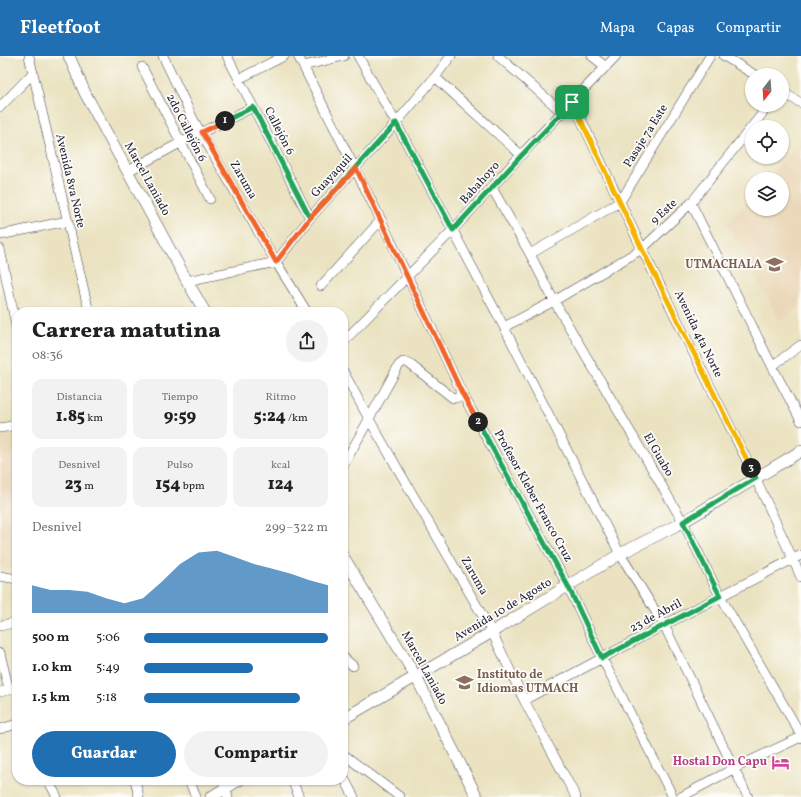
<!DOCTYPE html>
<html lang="es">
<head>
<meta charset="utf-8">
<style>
  :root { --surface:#fff; --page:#f2f2f2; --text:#202124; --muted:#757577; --accent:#1f6fb2 }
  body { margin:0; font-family:Vollkorn,serif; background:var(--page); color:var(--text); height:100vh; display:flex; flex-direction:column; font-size:15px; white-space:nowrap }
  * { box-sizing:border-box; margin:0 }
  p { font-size:13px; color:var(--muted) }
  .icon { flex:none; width:22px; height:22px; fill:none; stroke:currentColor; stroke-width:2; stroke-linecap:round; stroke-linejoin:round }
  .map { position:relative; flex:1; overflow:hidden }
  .sheet { position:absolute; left:12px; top:251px; width:336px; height:478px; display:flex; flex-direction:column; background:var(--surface); border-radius:16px; box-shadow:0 1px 3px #0004 }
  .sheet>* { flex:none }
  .needle { width:26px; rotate:197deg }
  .buttons { position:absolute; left:745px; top:12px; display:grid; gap:8px }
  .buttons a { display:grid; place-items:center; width:44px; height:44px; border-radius:50%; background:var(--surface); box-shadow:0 1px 3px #0004; font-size:20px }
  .pin { position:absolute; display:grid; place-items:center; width:34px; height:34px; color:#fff; margin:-17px; border-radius:8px; box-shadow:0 2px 6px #0006 }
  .km { position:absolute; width:20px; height:20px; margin:-10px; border-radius:50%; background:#222; color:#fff; font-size:11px; line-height:20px; text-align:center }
  .round { display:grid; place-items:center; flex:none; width:42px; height:42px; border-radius:21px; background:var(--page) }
  .summary { display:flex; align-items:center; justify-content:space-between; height:68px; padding:0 20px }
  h1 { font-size:22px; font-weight:800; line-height:30px }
  .metrics { display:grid; grid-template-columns:repeat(3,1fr); gap:6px; height:68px; padding:4px 20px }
  .metrics div { display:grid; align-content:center; border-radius:10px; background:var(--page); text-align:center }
  .metrics b { font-size:17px; font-weight:800 }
  .metrics small { font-size:11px; font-weight:400 }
  .metrics p { font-size:11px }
  .chart { height:112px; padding:8px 20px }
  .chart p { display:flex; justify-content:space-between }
  .chart svg { width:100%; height:72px; margin-top:4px; fill:var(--accent); opacity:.7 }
  .primary-button { display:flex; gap:8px; margin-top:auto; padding:8px 20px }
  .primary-button a { flex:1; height:46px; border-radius:24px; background:var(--accent); color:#fff; font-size:16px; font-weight:800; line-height:46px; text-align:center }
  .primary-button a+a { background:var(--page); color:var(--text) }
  ul { padding:0 20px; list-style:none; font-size:13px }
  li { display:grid; grid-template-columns:64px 48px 1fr; align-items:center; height:30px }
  li i { height:10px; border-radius:5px; background:var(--accent) }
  header { display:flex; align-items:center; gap:24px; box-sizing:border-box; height:56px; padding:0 20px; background:var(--accent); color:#fff }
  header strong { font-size:19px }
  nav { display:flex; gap:22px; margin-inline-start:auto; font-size:14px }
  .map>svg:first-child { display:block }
  .built { fill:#ebd8ba }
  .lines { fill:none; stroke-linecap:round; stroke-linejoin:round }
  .minor-casing { stroke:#403f4f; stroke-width:10 }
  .tertiary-casing { stroke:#403f4f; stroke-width:12 }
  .minor { stroke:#fff; stroke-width:9 }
  .tertiary { stroke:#fff; stroke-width:11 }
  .split-1-casing { stroke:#fff; stroke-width:8 }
  .split-2-casing { stroke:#fff; stroke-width:8 }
  .split-3-casing { stroke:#fff; stroke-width:8 }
  .split-4-casing { stroke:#fff; stroke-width:8 }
  .split-1 { stroke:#22a559; stroke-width:5 }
  .split-2 { stroke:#f0652b; stroke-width:5 }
  .split-3 { stroke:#22a559; stroke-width:5 }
  .split-4 { stroke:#f5b400; stroke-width:5 }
  .labels { text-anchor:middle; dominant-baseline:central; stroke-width:3.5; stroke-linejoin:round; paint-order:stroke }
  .street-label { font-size:12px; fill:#22223b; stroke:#fdfcf7 }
  .education-label { font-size:12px; font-weight:bold; fill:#785e54; stroke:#fdfcf7; text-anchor:end }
  .hotel-label { font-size:12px; font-weight:bold; fill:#b23c85; stroke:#fdfcf7; text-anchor:end }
</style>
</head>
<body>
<header>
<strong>Fleetfoot</strong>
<nav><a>Mapa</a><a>Capas</a><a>Compartir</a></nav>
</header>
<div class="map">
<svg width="801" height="741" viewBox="0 0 801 741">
  <rect width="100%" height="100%" fill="#fdfcf7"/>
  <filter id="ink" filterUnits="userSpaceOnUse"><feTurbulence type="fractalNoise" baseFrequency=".025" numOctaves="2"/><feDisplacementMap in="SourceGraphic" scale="8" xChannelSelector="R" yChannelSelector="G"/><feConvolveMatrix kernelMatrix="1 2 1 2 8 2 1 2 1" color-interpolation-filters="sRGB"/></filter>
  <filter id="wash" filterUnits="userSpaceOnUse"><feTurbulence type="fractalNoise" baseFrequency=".012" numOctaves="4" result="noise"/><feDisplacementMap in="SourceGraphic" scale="16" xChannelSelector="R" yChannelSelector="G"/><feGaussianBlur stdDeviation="0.9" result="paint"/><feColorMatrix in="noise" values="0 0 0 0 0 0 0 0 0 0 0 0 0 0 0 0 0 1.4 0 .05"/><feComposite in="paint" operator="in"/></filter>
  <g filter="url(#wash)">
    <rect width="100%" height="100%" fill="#eae2c0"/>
    <path class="built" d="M801,86V251L780,265L727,167L752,140V153H782V123H767Z
      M17,378V515L0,511V381Z"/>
  </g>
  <g filter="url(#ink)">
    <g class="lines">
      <defs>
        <path id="minor" d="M29,0L89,256
          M163,0L194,65L276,206L307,256
          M227,0L310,162
          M298,0L381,164L462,337L568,530L602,602L673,741
          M358,0L396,67L504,271L620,498L664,569L748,741
          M498,0L562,56
          M592,0L606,11
          M724,0L755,19
          M303,10L344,0
          M142,11L210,143
          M435,21L521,99
          M239,23L284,0
          M782,36L801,47
          M572,46L579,59L642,193L756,423L801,521
          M0,51L33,17
          M128,115L180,87L253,51
          M492,132L530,198L554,245L683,466L720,540L801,679
          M691,147L772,310L801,365
          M0,179L67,165
          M0,193L17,274
          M530,198L620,146L710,0
          M187,225L276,206L310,162L396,67L435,21L451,0
          M321,230L381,164
          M504,271L554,245L642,193L691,147L769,49
          M343,286L453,174L521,99L616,0
          M772,310L801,289
          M343,315L369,363L492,576L524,644L576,741
          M0,372L17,369
          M343,410L399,309L403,306H407L453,342H456L462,337
          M0,520L17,523
          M0,570L17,566
          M0,597L9,634
          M343,601L353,610
          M0,636L17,632
          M524,644L664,569L801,499
          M0,673L17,668
          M343,698L400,741
          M343,720L354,741
          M48,724L57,741
          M135,724L139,741
          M189,724L196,741
          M223,724L228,741
          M292,724L299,741
          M681,741L733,713L801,681"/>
        <path id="tertiary" d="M69,0L85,37L187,225L205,256
          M343,500L416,621L477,741
          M343,663L492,576L620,498L683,466L801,395
          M211,741L239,724"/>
      </defs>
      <use href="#minor" class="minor-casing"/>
      <use href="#tertiary" class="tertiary-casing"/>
      <use href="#minor" class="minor"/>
      <use href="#tertiary" class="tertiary"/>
    </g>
  </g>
  <g class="lines" filter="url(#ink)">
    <defs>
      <path id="split-1" d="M225,65L253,51L310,162L396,67L453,174L521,100L572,46"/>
      <path id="split-2" d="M225,65L202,76L276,206L310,162L356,112L462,337L478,366"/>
      <path id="split-3" d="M478,366L568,530L602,602L720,540L683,466L756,422L751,412"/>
      <path id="split-4" d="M572,46L579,60L642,193L751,412"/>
    </defs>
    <use href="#split-1" class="split-1-casing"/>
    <use href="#split-2" class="split-2-casing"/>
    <use href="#split-3" class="split-3-casing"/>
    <use href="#split-4" class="split-4-casing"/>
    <use href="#split-1" class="split-1"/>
    <use href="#split-2" class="split-2"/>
    <use href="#split-3" class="split-3"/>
    <use href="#split-4" class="split-4"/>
  </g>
  <defs>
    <symbol id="university-bare" viewBox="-9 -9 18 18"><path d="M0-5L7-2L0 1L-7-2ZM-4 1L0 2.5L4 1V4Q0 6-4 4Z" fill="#8d6e63" stroke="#fdfcf7" stroke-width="2.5" paint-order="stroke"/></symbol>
    <symbol id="school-bare" viewBox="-9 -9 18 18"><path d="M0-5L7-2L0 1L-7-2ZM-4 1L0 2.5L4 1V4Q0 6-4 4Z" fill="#8d6e63" stroke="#fdfcf7" stroke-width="2.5" paint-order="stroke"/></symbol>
    <symbol id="hotel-bare" viewBox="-9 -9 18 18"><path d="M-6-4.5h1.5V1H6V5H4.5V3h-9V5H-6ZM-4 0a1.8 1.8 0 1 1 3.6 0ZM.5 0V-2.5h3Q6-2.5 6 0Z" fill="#d1479c" stroke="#fdfcf7" stroke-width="2.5" paint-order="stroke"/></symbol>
  </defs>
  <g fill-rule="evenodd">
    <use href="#university-bare" x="762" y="196" width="25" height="25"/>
    <use href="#school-bare" x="452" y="614" width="25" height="25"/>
    <use href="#hotel-bare" x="768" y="694" width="25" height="25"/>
  </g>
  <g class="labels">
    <g class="street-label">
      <text transform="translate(186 72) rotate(63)">2do Callejón 6</text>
      <text transform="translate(279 75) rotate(63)">Callejón 6</text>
      <text transform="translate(646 80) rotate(-58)">Pasaje 7a Este</text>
      <text transform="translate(332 120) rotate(-47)">Guayaquil</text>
      <text transform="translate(147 123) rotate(61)">Marcel Laniado</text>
      <text transform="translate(243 124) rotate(60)">Zaruma</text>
      <text transform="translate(70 125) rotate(77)">Avenida 8va Norte</text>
      <text transform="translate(480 127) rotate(-48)">Babahoyo</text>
      <text transform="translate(664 156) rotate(-43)">9 Este</text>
      <text transform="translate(698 278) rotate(64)">Avenida 4ta Norte</text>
      <text transform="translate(658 399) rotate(60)">El Guabo</text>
      <text transform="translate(533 440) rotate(61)">Profesor Kleber Franco Cruz</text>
      <text transform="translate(474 520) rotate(60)">Zaruma</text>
      <text transform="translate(503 554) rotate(-31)">Avenida 10 de Agosto</text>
      <text transform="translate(656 560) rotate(-28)">23 de Abril</text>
      <text transform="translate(424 612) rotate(61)">Marcel Laniado</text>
    </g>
    <g class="education-label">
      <text x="762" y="209">UTMACHALA</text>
      <text x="477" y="619" text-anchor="start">Instituto de<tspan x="477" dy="14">Idiomas UTMACH</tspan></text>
    </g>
    <g class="hotel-label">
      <text x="767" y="706">Hostal Don Capu</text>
    </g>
  </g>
</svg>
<div class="buttons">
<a><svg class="needle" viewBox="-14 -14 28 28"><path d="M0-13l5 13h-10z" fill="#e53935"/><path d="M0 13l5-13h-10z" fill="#757577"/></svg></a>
<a><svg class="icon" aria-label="locate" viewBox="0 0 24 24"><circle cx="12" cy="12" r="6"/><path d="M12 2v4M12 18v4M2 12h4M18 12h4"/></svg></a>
<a><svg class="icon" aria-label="layers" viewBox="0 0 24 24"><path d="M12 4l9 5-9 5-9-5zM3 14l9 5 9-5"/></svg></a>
</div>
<div class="pin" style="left:572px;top:46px;background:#1e9e55"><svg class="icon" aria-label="arrive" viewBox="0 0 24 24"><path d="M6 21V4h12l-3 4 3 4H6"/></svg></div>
<b class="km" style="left:225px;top:65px">1</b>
<b class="km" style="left:478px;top:366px">2</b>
<b class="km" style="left:751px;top:412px">3</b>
<section class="sheet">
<div class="summary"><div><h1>Carrera matutina</h1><p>08:36</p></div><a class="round"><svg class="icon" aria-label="share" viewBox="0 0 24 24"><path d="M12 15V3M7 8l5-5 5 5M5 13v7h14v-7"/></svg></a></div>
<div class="metrics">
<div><p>Distancia</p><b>1.85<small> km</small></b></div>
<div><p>Tiempo</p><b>9:59</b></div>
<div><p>Ritmo</p><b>5:24<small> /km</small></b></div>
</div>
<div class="metrics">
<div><p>Desnivel</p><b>23<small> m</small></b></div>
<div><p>Pulso</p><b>154<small> bpm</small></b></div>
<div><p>kcal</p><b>124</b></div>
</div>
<div class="chart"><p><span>Desnivel</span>299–322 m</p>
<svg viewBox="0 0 160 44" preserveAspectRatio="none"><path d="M0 44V27L10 30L20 30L30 31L40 35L50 38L60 35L70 25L80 14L90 7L100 6L110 10L120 14L130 17L140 20L150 24L160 27V44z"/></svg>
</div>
<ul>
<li><b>500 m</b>5:06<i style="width:100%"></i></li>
<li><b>1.0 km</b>5:49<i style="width:59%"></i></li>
<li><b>1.5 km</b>5:18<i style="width:85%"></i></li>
</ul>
<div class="primary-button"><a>Guardar</a><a>Compartir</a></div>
</section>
</div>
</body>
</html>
